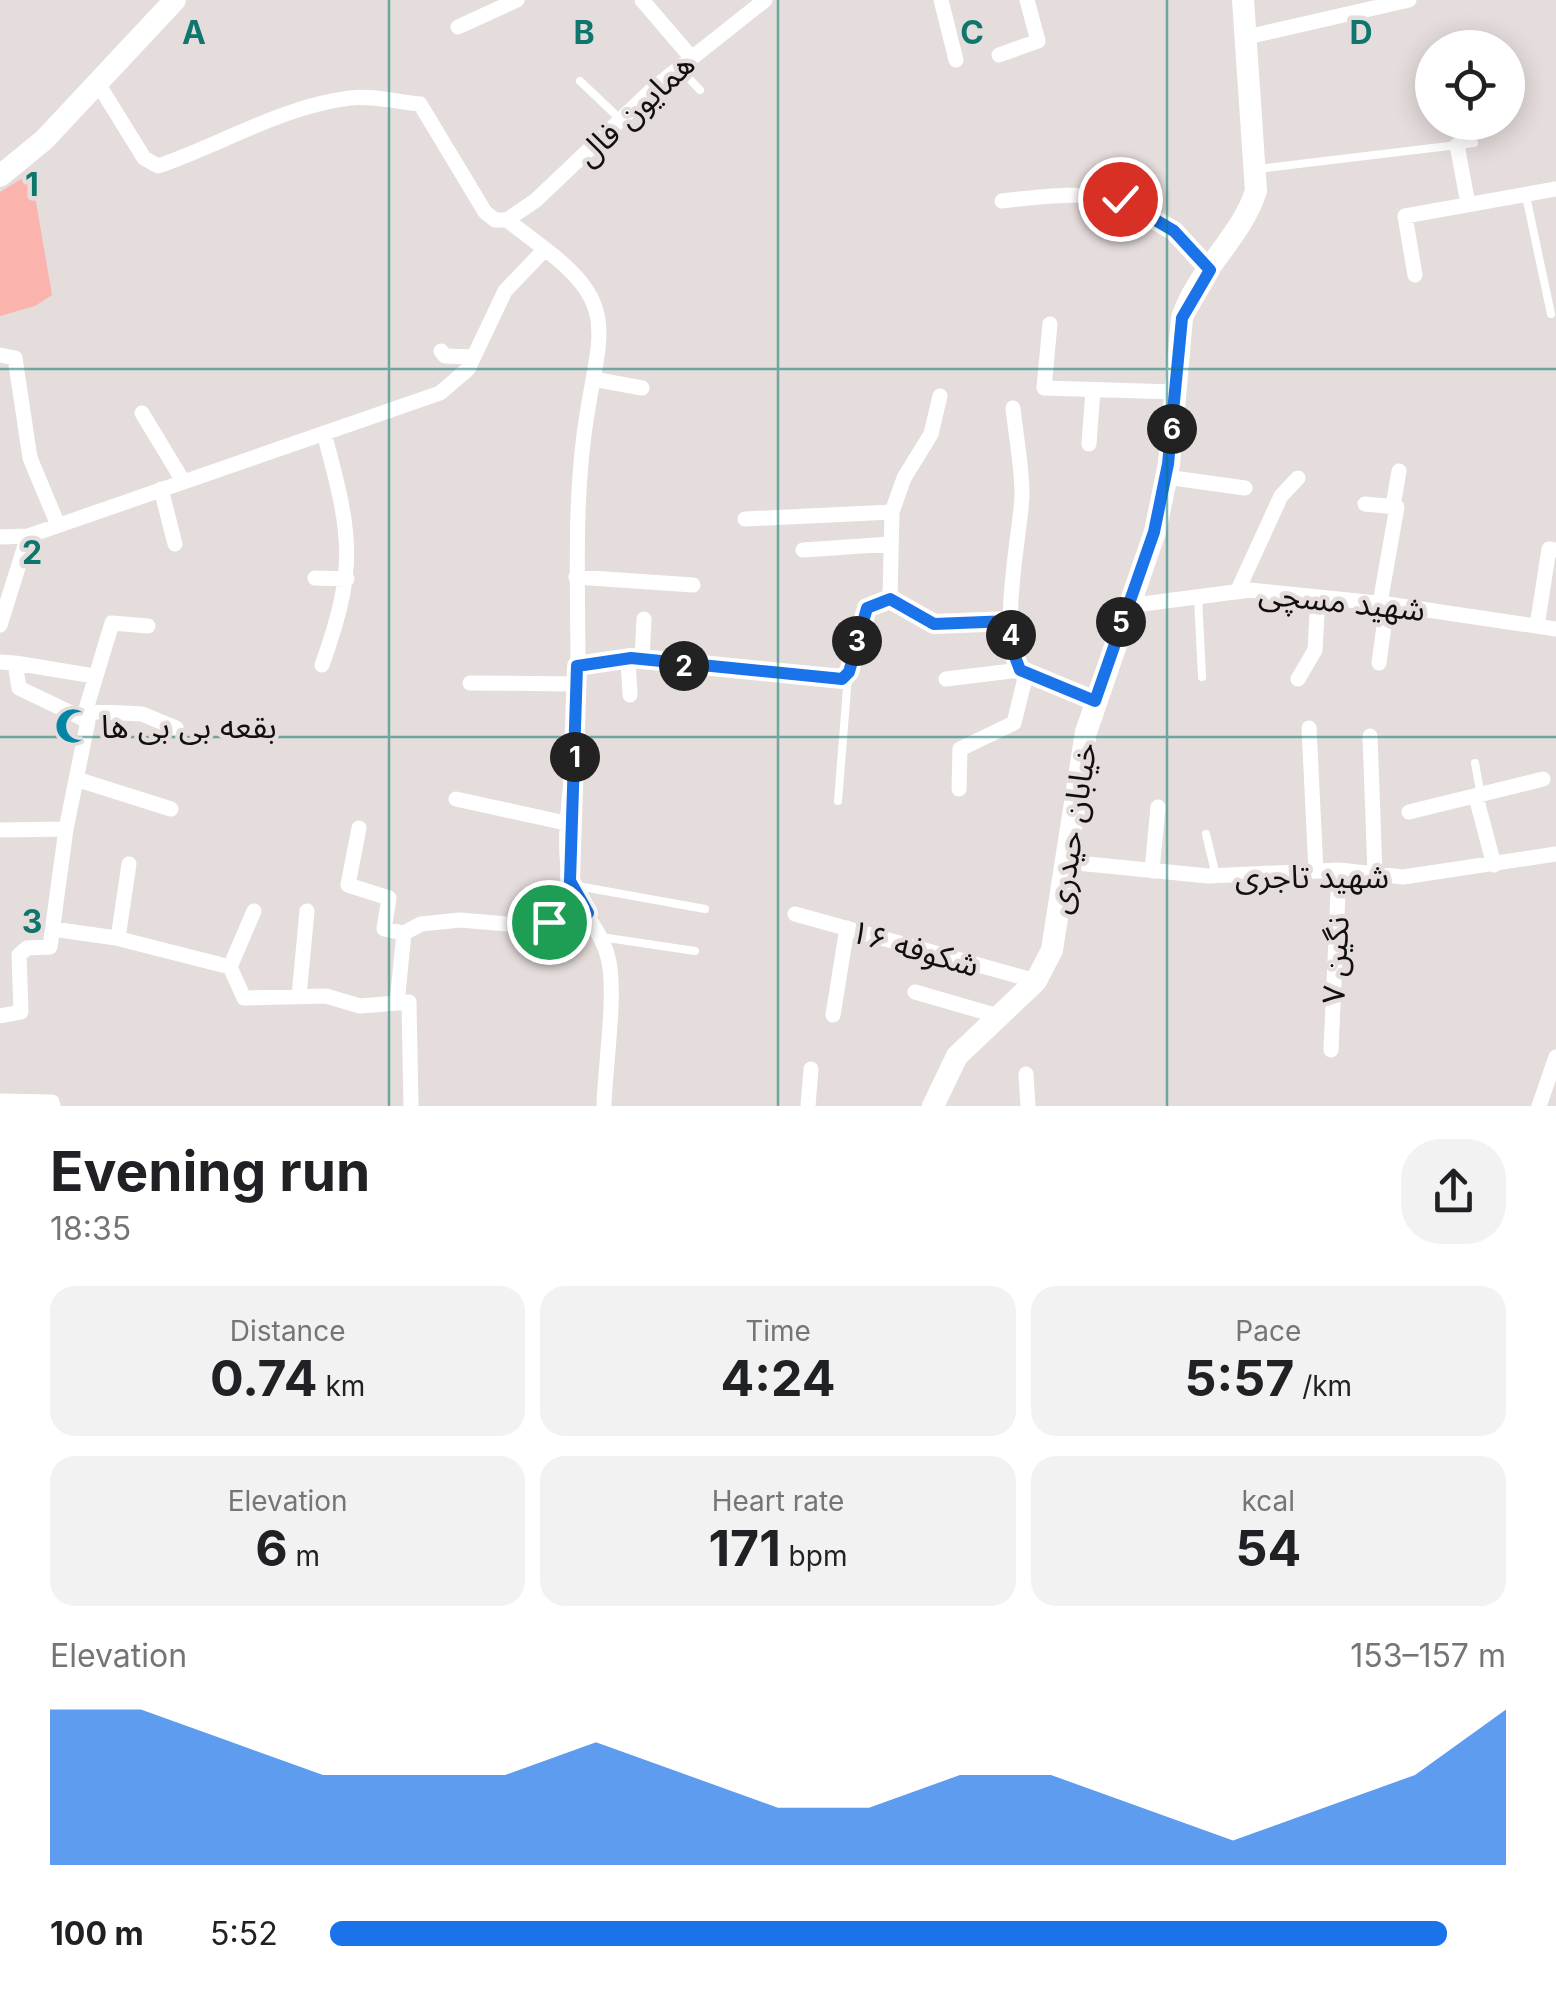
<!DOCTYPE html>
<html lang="en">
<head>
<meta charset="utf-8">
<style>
  :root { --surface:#fff; --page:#f2f2f2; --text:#202124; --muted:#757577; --accent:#1a73e8 }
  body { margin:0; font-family:Inter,"Noto Sans Arabic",sans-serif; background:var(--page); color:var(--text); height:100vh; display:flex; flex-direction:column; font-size:38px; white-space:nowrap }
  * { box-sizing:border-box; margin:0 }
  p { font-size:32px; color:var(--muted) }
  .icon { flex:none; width:55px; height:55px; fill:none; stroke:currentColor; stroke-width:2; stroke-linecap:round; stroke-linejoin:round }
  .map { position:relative; height:1106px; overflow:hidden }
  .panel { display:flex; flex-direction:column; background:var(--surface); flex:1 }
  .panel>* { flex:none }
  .buttons { position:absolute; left:1415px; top:30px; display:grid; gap:20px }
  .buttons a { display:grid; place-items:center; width:110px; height:110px; border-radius:50%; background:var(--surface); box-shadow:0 5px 25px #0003; font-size:50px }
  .pin { position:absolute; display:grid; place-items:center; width:85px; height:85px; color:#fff; margin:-42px; border:5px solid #fff; border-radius:50%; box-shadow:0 2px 10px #0007 }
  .km { position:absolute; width:50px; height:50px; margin:-25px; border-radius:50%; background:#222; color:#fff; font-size:28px; line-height:50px; text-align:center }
  .round { display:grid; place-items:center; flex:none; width:105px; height:105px; border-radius:40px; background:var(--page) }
  .headline { display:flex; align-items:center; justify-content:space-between; height:170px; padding:0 50px }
  h1 { font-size:55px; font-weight:700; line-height:75px }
  .stats { display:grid; grid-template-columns:repeat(3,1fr); gap:15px; height:170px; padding:10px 50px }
  .stats div { display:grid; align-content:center; border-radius:25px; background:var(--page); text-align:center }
  .stats b { font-size:50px; font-weight:700 }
  .stats small { font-size:28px; font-weight:400 }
  .stats p { font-size:28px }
  .chart { height:280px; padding:20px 50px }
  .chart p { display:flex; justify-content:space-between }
  .chart svg { width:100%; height:180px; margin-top:10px; fill:var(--accent); opacity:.7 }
  ul { padding:0 50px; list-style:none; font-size:32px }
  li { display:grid; grid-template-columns:160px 120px 1fr; align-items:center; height:75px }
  li i { height:25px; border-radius:12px; background:var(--accent) }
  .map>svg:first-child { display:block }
  .green { fill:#fab3ad }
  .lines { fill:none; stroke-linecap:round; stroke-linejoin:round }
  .lane { stroke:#fff; stroke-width:8 }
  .street { stroke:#fff; stroke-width:15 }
  .secondary { stroke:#fff; stroke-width:22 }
  .route-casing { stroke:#fff; stroke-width:20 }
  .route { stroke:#1a73e8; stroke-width:12 }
  .grid { fill:none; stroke:#0f766e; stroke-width:2.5; stroke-opacity:0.55 }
  .labels { text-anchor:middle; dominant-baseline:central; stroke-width:9; stroke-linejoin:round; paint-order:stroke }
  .street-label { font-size:32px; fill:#12100f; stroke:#e5dddc }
  .poi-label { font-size:32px; fill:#12100f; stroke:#e5dddc; text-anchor:start }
  .grid-label { font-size:32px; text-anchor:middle; font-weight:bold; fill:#0f766e; stroke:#e5dddc; stroke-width:9; stroke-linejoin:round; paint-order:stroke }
</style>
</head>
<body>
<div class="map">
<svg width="1556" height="1106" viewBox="0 0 1556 1106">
  <rect width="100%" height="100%" fill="#e5dddc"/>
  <path class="green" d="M31,173L52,295L35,306L0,316V192Z"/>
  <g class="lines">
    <path class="lane" d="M679,68L700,90
      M580,81L621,120
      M1258,169L1474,143
      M1526,196L1551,314
      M1198,597L1202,677
      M1475,763L1481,796
      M838,801L848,676
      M1206,834L1216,876
      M572,885L705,909
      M601,937L695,951"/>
    <path class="street" d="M642,0L690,56
      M941,0L956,60
      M458,27L517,0
      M1247,37L1409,0
      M999,55L1038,41L1027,0
      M1457,145L1468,204
      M1002,201C1106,188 1137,191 1210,269
      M507,220L536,200L654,88L765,0
      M545,249C616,303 601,331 588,408C570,512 581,616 577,720C575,767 560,834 570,879C577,909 603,930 609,962C616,998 605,1066 604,1106
      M1415,275L1405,216L1556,189
      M1050,324L1044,388L1175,392
      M441,351L445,356L473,357
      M0,355L15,358L30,458L58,525
      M593,379L642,388
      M1013,408C1016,437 1022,466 1022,495C1021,537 992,651 1030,676L1095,701
      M142,413L183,481
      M1089,444L1093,390
      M1166,477L1245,488
      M161,489L175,544
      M1365,504L1397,507L1380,603
      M1393,506L1399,471
      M745,519L892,512
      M0,537L28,536
      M803,550L891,544
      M576,577L693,585
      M315,578L347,579
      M1237,592L1281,496L1298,478
      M890,599L934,624L1010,621
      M1127,606L1250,590L1387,604L1556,629
      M0,625L28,536L440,393L468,369L505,291L545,249L507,220H495L485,212L420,104C398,102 371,95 350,98C283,106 220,145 158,166L144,158L97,82
      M1537,626L1549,549L1556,550
      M642,660L644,619
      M628,661L630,695
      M0,662L15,663L19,688L88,721L66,829
      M15,663L94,676
      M1379,663L1387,604
      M322,665C358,565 351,534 324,433
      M577,666L631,658L842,679L849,673L867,609L890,599L892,512L904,478L931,434L940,396
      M946,679L1020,670
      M1298,679L1315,650L1318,597
      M470,683L577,684
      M85,711L142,714L176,728
      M83,719L112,623L148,626
      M1309,728L1316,871
      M1370,736L1375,874
      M76,779L171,809
      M959,789L960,749L1014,723L1026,674
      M1476,797L1494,865
      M456,799L570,824
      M1409,812L1543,779
      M359,828L348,885L389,898L384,929L404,933
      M0,830L66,829L50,947L27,948L19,955L21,1012L0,1016
      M1067,862L1208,876L1339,870L1403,877L1556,854
      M1152,871L1158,807
      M795,914L1036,981
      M53,929L116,938L230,967L244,998L326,996L360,1006L409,1002L411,1106
      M404,933L421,924L460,920L520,925L588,913
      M118,938L129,864
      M230,967L254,911
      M915,992L998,1016
      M299,996L307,911
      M397,1003L404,933
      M833,1015L847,928
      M1331,1050L1339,870
      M1026,1074L1028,1106
      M0,1101L52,1102L53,1106
      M808,1106L811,1069
      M1539,1106L1556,1057"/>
    <path class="secondary" d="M0,176L44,140L175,0
      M933,1106L957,1056L1036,981L1052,950L1086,732L1155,532L1169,465L1182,318C1197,271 1241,238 1256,191L1243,0"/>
  </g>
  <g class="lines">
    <defs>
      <path id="route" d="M549,922L588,913L570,881L577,666L631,658L842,679L849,672L867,608L890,599L934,624L1010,621L1011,646L1020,670L1095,701L1154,532L1168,464L1182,318L1210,270L1174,231L1120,199"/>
    </defs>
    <use href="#route" class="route-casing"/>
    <use href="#route" class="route"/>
  </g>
  <path class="grid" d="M389,0V1106M778,0V1106M1167,0V1106M0,369H1556M0,737H1556"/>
  <defs>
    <symbol id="mosque-bare" viewBox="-9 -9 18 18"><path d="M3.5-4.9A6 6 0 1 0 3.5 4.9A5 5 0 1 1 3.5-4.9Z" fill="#0385a8" stroke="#e5dddc" stroke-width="2.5" paint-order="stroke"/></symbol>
  </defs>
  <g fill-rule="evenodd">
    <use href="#mosque-bare" x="48" y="701" width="50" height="50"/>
  </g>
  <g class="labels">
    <g class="street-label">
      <text transform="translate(635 109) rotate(-43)">همایون فال</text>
      <text transform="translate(1342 601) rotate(6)">شهید مسچی</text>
      <text transform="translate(1072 828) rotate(-81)">خیابان حیدری</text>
      <text x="1312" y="876">شهید تاجری</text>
      <text transform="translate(915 948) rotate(16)">شکوفه ۱۶</text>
      <text transform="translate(1335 960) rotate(-87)">نگین ۷</text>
    </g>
    <g class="poi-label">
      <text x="101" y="726">بقعه بی بی ها</text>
    </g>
  </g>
  <g class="grid-label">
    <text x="194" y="44">A</text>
    <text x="584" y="44">B</text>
    <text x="972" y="44">C</text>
    <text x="1361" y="44">D</text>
    <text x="32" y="196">1</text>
    <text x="32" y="564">2</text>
    <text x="32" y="933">3</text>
  </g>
</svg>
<div class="buttons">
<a><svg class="icon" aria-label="locate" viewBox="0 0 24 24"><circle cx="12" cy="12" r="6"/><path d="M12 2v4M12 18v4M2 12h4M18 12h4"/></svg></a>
</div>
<div class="pin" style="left:549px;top:922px;background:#1e9e55"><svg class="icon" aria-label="arrive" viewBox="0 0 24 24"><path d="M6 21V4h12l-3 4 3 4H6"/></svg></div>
<div class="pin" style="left:1120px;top:199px;background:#d93025"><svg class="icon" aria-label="check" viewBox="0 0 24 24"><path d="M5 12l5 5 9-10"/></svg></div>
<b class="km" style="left:575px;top:757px">1</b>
<b class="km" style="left:684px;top:666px">2</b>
<b class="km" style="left:857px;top:641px">3</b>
<b class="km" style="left:1011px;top:635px">4</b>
<b class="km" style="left:1121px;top:622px">5</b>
<b class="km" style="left:1172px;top:429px">6</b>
</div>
<section class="panel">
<div class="headline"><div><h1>Evening run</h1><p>18:35</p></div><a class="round"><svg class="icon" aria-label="share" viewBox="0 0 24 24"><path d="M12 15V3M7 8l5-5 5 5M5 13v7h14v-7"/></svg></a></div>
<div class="stats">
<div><p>Distance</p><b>0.74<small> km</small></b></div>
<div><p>Time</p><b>4:24</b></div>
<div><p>Pace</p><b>5:57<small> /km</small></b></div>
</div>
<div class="stats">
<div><p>Elevation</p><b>6<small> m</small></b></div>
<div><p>Heart rate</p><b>171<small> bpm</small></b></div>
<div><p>kcal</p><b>54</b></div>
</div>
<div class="chart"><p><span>Elevation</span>153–157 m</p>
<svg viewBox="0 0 160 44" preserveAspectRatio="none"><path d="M0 44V6L10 6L20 14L30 22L40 22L50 22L60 14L70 22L80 30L90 30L100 22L110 22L120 30L130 38L140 30L150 22L160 6V44z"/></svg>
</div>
<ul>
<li><b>100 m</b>5:52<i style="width:95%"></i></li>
</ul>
</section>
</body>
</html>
